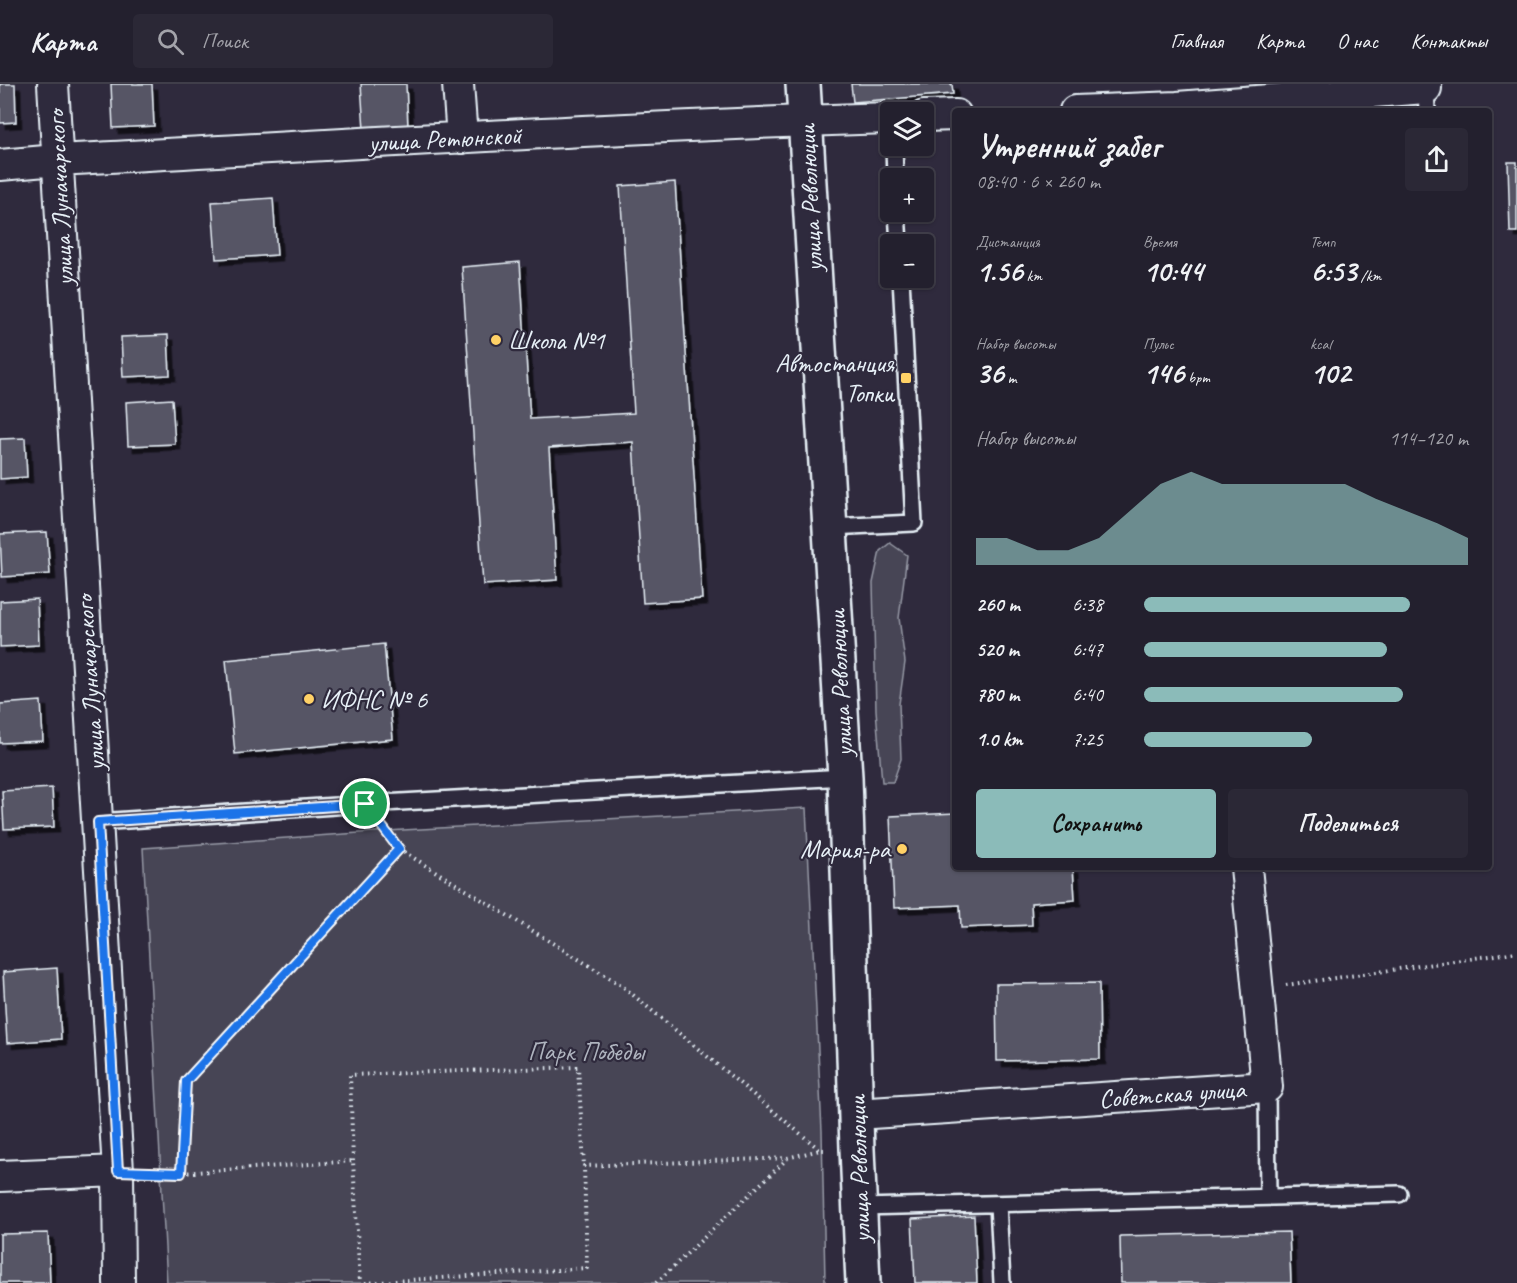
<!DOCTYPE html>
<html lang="ru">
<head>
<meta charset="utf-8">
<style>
  :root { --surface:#23202e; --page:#2b2836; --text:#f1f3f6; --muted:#a3a3aa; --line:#403e4a; --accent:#8bbbb9 }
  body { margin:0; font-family:Caveat,sans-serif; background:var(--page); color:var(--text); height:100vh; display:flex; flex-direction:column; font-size:22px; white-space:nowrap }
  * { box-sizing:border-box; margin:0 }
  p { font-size:20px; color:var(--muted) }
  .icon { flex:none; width:33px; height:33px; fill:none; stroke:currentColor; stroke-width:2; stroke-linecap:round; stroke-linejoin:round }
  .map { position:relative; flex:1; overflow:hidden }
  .details { position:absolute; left:952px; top:24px; width:540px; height:762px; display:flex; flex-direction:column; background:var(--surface); border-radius:6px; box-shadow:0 2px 4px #0004,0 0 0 2px var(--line) }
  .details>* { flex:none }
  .buttons { position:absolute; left:880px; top:18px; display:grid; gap:12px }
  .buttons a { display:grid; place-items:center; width:54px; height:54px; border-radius:6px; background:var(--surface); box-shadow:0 2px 4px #0004,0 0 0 2px var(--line); font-size:30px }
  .pin { position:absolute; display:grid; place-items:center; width:51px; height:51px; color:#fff; margin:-26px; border:3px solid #fff; border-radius:50%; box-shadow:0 2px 6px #0007 }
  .round { display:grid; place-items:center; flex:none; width:63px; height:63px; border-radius:6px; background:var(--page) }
  .head { display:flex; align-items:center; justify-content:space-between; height:102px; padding:0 24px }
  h1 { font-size:33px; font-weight:600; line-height:45px }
  .metrics { display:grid; grid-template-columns:repeat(3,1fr); gap:9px; height:102px; padding:6px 24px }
  .metrics div { display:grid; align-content:center }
  .metrics b { font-size:30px; font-weight:600 }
  .metrics small { font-size:16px; font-weight:400 }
  .metrics p { font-size:16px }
  .chart { height:168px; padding:12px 24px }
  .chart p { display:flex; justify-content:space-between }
  .chart svg { width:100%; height:108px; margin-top:6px; fill:var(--accent); opacity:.7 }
  .cta { display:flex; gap:12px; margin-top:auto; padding:12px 24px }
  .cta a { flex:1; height:69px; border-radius:6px; background:var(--accent); color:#111; font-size:24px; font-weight:600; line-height:69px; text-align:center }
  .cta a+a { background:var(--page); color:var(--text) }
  ul { padding:0 24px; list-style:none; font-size:20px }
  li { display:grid; grid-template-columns:96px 72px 1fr; align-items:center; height:45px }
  li i { height:15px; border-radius:8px; background:var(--accent) }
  header { display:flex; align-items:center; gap:36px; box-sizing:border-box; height:84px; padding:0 30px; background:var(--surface); border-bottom:2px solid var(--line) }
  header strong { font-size:28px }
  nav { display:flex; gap:33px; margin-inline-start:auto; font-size:21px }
  .search { width:420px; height:54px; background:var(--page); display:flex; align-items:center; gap:15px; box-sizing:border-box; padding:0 21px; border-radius:6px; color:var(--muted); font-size:22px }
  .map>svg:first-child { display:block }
  .green { fill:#464455; stroke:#979aa6; stroke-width:1.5 }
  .building { fill:#575565; stroke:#e8f1f8; stroke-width:1.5; filter:url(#shadow) }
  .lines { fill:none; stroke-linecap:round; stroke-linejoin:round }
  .service-casing { stroke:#e8f1f8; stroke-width:20 }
  .minor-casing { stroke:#e8f1f8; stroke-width:34 }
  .tertiary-casing { stroke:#e8f1f8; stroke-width:38 }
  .path { stroke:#e8f1f8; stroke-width:4; stroke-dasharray:1.5 4.5; stroke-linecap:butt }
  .service { stroke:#2f2a3d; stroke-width:15 }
  .minor { stroke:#2f2a3d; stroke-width:30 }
  .tertiary { stroke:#2f2a3d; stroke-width:33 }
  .route-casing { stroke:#fff; stroke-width:12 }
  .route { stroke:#1a73e8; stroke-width:8 }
  .poi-dot { fill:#ffd166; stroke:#2f2a3d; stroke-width:2 }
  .labels { text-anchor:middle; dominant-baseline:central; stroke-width:4.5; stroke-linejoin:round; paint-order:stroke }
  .street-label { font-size:26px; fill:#e8f1f8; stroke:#2f2a3d }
  .poi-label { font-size:26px; fill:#e8f1f8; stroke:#2f2a3d; text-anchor:start }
  .park-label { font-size:26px; fill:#afb4bf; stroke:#2f2a3d }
</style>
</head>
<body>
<header>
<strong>Карта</strong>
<div class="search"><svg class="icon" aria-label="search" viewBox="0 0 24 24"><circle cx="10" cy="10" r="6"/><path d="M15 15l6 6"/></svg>Поиск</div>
<nav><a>Главная</a><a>Карта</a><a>О нас</a><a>Контакты</a></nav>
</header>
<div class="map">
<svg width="1517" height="1199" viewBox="0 0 1517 1199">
  <defs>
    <filter id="shadow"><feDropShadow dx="5.5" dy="5.5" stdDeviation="0" flood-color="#0009"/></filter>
  </defs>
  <rect width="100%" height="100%" fill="#2f2a3d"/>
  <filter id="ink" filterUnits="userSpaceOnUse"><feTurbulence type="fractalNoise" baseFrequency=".0167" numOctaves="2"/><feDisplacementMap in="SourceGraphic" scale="12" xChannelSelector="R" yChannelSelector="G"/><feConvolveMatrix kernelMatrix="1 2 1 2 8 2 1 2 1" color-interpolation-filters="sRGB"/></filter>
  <g filter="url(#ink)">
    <path class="green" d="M890,459L907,471L899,534L905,578L899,620L901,675L893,698H882L876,626L873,499L880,467Z
      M806,724L822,1047L825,1199H167L143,764L403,746Z"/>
    <path class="building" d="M0,0H15L16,38L0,39Z
      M111,0H152L154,42L113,44Z
      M361,0H406L408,43L364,46Z
      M851,0H952L953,10L853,18Z
      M1508,78H1517V148H1510Z
      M675,98L702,515L643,519L633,358L549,364L557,496L483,501L462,183L520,178L530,335L634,329L620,102Z
      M273,114L277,171L216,175L212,118Z
      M168,251L170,291L123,293L121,253Z
      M172,315L175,360L128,362L126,318Z
      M25,354L27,393L0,395V355Z
      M47,448L50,490L2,493L0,450Z
      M37,515L39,561L0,563V517Z
      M384,560L393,655L235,670L226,576Z
      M41,617L43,657L0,659V620Z
      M52,704L54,743L4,745L2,707Z
      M956,729V783H1073L1075,816L1031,819L1032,841L961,844L960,821L894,824L890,732Z
      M57,884L61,955L7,959L3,888Z
      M1099,899L1100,975L997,977L996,900Z
      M974,1132L977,1199H915L912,1135Z
      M1289,1148L1291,1199H1121L1120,1152Z
      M48,1149L50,1199H0V1150Z"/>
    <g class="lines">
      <defs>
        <path id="service" d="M1426,4L1427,27
          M894,62L895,94
          M897,128L899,160
          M830,443L914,439L901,194
          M98,738L365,720L845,693
          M1267,1003L1268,1113
          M998,1120L1002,1199
          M860,1123L1399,1110"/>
        <path id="minor" d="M53,0L118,1087L119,1199
          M458,0L462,54
          M1075,27L1177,23L1426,4V0
          M924,32L956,31
          M0,81L57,76C335,61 613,43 891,34
          M856,1030L1267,1003L1246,783
          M0,1092L118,1087"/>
        <path id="tertiary" d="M803,0L845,693L857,1065L863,1199"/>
      </defs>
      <use href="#service" class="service-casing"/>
      <use href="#minor" class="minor-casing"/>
      <use href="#tertiary" class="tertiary-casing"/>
      <path class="path" d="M381,741L399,765L621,901L819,1065
        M1286,901L1517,868
        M353,1077L350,991L578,983L584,1082
        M146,1088L181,1089L353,1077L360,1199
        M181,1089L186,997L399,765
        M365,1199L587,1184L584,1082L787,1074L820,1066H826
        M656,1199L787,1075"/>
      <use href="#service" class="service"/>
      <use href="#minor" class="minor"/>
      <use href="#tertiary" class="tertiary"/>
    </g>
  </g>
  <g class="lines" filter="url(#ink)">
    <defs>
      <path id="route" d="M365,720L399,765L186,997L181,1089L118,1087L98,738Z"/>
    </defs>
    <use href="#route" class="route-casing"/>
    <use href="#route" class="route"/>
  </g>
  <g class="poi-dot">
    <circle cx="496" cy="256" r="6"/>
    <rect x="900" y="288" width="12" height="12" rx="3"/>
    <circle cx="309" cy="615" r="6"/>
    <circle cx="902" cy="765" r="6"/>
  </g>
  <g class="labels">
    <g class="street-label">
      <text transform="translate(445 55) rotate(-3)">улица Ретюнской</text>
      <text transform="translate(60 114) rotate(-93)">улица Луначарского</text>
      <text transform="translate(810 114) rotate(-93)">улица Революции</text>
      <text transform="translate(90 599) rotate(-94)">улица Луначарского</text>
      <text transform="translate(840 599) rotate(-93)">улица Революции</text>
      <text transform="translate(1172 1010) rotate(-4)">Советская улица</text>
      <text transform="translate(859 1085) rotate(-92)">улица Революции</text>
    </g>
    <g class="poi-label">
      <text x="508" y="256">Школа №1</text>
      <text x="894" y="279" text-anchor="end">Автостанция<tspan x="894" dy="30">Топки</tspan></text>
      <text x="321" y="615">ИФНС № 6</text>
      <text x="890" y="765" text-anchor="end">Мария-ра</text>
    </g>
    <g class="park-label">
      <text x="586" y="967">Парк Победы</text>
    </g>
  </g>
</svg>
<div class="buttons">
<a><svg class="icon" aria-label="layers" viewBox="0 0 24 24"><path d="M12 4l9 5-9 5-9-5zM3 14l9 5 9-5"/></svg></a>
<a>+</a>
<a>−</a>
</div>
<div class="pin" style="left:365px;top:720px;background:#1e9e55"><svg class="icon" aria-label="arrive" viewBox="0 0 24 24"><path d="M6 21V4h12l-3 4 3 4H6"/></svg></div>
<section class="details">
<div class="head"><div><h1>Утренний забег</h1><p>08:40 · 6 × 260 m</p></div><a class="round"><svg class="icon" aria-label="share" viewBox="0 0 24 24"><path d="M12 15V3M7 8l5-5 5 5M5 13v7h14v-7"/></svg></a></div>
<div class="metrics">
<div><p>Дистанция</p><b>1.56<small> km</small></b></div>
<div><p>Время</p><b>10:44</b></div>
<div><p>Темп</p><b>6:53<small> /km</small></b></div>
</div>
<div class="metrics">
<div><p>Набор высоты</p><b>36<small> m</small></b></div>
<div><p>Пульс</p><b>146<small> bpm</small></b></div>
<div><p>kcal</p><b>102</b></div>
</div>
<div class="chart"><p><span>Набор высоты</span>114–120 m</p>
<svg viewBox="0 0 160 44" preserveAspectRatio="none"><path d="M0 44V33L10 33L20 38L30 38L40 33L50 22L60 11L70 6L80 11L90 11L100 11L110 11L120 11L130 17L140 22L150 27L160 33V44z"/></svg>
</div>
<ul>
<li><b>260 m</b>6:38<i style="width:82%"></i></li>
<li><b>520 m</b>6:47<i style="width:75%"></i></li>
<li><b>780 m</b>6:40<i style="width:80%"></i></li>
<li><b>1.0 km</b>7:25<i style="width:52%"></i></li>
</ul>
<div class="cta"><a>Сохранить</a><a>Поделиться</a></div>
</section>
</div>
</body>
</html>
